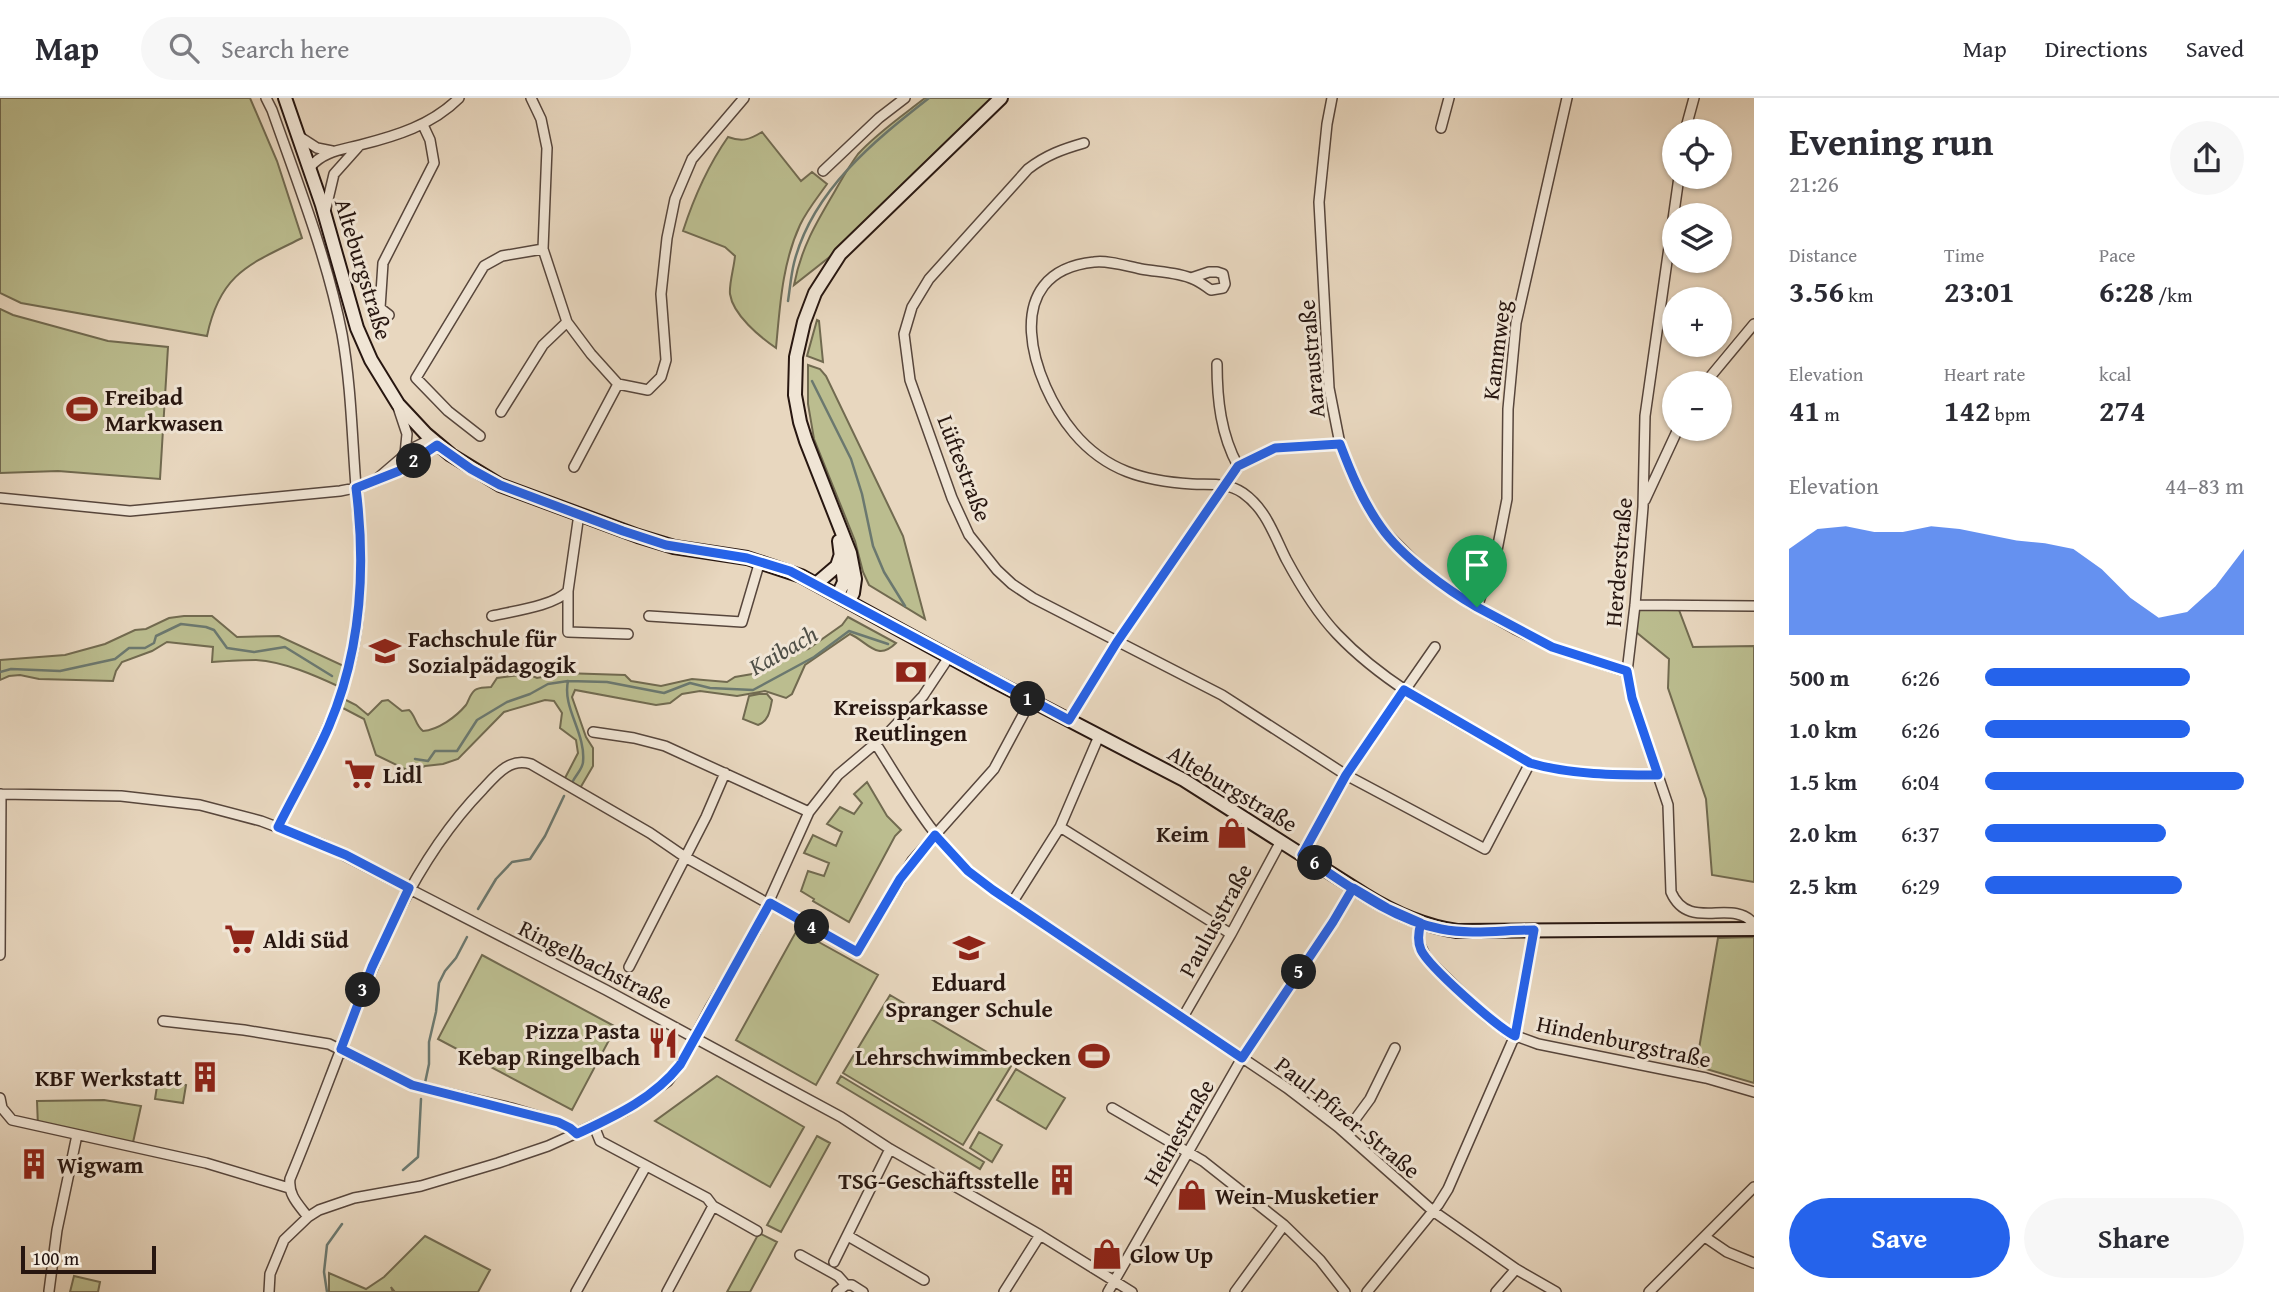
<!DOCTYPE html>
<html lang="en">
<head>
<meta charset="utf-8">
<style>
  :root { --surface:#fff; --page:#f7f7f7; --text:#2b2b33; --muted:#7c7c81; --line:#e1e1e2; --accent:#2563eb }
  body { margin:0; font-family:"Gentium Book Plus",serif; background:var(--page); color:var(--text); height:100vh; display:flex; flex-direction:column; font-size:26px; white-space:nowrap }
  * { box-sizing:border-box; margin:0 }
  p { font-size:23px; color:var(--muted) }
  .icon { flex:none; width:38px; height:38px; fill:none; stroke:currentColor; stroke-width:2; stroke-linecap:round; stroke-linejoin:round }
  .map { position:relative; flex:1; overflow:hidden }
  .sheet { display:flex; flex-direction:column; background:var(--surface); width:525px }
  .sheet>* { flex:none }
  .fabs { position:absolute; left:1662px; top:21px; display:grid; gap:14px }
  .fabs a { display:grid; place-items:center; width:70px; height:70px; border-radius:50%; background:var(--surface); box-shadow:0 2px 5px #0004; font-size:35px }
  .scale { position:absolute; left:21px; bottom:18px; width:135px; box-sizing:border-box; padding-left:7px; border:4px solid #271610; border-top:0; font-size:19px; line-height:24px; white-space:nowrap; color:#271610; -webkit-text-stroke:5px #f0e5d5; paint-order:stroke }
  .pin { position:absolute; display:grid; place-items:center; width:60px; height:60px; color:#fff; margin:-72px -30px; border-radius:50% 50% 50% 0; rotate:-45deg; box-shadow:0 0 7px #0007 }
  .pin .icon { rotate:45deg }
  .km { position:absolute; width:35px; height:35px; margin:-18px; border-radius:50%; background:#222; color:#fff; font-size:19px; line-height:35px; text-align:center }
  .round { display:grid; place-items:center; flex:none; width:74px; height:74px; border-radius:37px; background:var(--page) }
  .head { display:flex; align-items:center; justify-content:space-between; height:119px; padding:0 35px }
  h1 { font-size:38px; font-weight:700; line-height:52px }
  .metrics { display:grid; grid-template-columns:repeat(3,1fr); gap:10px; height:119px; padding:7px 35px }
  .metrics div { display:grid; align-content:center }
  .metrics b { font-size:30px; font-weight:700 }
  .metrics small { font-size:19px; font-weight:400 }
  .metrics p { font-size:19px }
  .chart { height:196px; padding:14px 35px }
  .chart p { display:flex; justify-content:space-between }
  .chart svg { width:100%; height:126px; margin-top:7px; fill:var(--accent); opacity:.7 }
  .primary-button { display:flex; gap:14px; margin-top:auto; padding:14px 35px }
  .primary-button a { flex:1; height:80px; border-radius:42px; background:var(--accent); color:#fff; font-size:28px; font-weight:700; line-height:80px; text-align:center }
  .primary-button a+a { background:var(--page); color:var(--text) }
  ul { padding:0 35px; list-style:none; font-size:23px }
  li { display:grid; grid-template-columns:112px 84px 1fr; align-items:center; height:52px }
  li i { height:18px; border-radius:9px; background:var(--accent) }
  header { display:flex; align-items:center; gap:42px; box-sizing:border-box; height:98px; padding:0 35px; background:var(--surface); border-bottom:2px solid var(--line) }
  header strong { font-size:33px }
  nav { display:flex; gap:38px; margin-inline-start:auto; font-size:24px }
  .search { width:490px; height:63px; background:var(--page); display:flex; align-items:center; gap:18px; box-sizing:border-box; padding:0 24px; border-radius:38px; color:var(--muted); font-size:26px }
  main { display:flex; flex:1; min-height:0 }
  .map>svg:first-child { display:block }
  .green { fill:#bbbd8f; stroke:#716a50; stroke-width:2 }
  .lines { fill:none; stroke-linecap:round; stroke-linejoin:round }
  .stream { stroke:#6b786f; stroke-width:2.5 }
  .street-casing { stroke:#57463c; stroke-width:12 }
  .secondary-casing { stroke:#271610; stroke-width:16 }
  .street { stroke:#f0e5d5; stroke-width:9 }
  .secondary { stroke:#f0e5d5; stroke-width:12 }
  .route-casing { stroke:#fff; stroke-width:14 }
  .route { stroke:#2563eb; stroke-width:9 }
  .labels { text-anchor:middle; dominant-baseline:central; stroke-width:6; stroke-linejoin:round; paint-order:stroke }
  .street-label { font-size:23px; fill:#271610; stroke:#f0e5d5 }
  .poi-label { font-size:23px; font-weight:bold; fill:#271610; stroke:#f0e5d5; text-anchor:start }
  .water-label { font-size:24px; font-style:italic; fill:#4f4f47; stroke:#f0e5d5 }
</style>
</head>
<body>
<header>
<strong>Map</strong>
<div class="search"><svg class="icon" aria-label="search" viewBox="0 0 24 24"><circle cx="10" cy="10" r="6"/><path d="M15 15l6 6"/></svg>Search here</div>
<nav><a>Map</a><a>Directions</a><a>Saved</a></nav>
</header>
<main>
<div class="map">
<svg width="1754" height="1194" viewBox="0 0 1754 1194">
  <rect width="100%" height="100%" fill="#e8d7bf"/>
  <filter id="stains"><feTurbulence type="fractalNoise" baseFrequency=".00286" numOctaves="4"/><feColorMatrix values="0 0 0 0 .2 0 0 0 0 .09 0 0 0 0 .02 0 0 0 .5 -.17"/></filter>
  <radialGradient id="worn" r=".72"><stop offset=".6" stop-color="#630" stop-opacity="0"/><stop offset="1" stop-color="#630" stop-opacity=".3"/></radialGradient>
  <path class="green" d="M0,0H250L277,63L302,140C250,166 220,175 207,238L21,205L0,195Z
    M925,0H994L836,154L794,187C801,150 816,125 835,93C842,81 849,68 858,56C877,35 902,18 925,0Z
    M762,34L801,83L812,74L827,86C818,99 807,112 800,127C782,166 780,208 776,250C760,239 733,217 730,196C729,185 734,170 735,158L725,149L683,133C694,99 707,69 728,39C742,44 749,42 762,34Z
    M0,211L13,217L108,243L168,249L160,381L58,373L0,375Z
    M817,222L819,223L823,264L807,258Z
    M808,267L820,271L826,278L903,438L925,521L869,487L863,474L855,443L814,341L808,306Z
    M1636,510L1679,512L1693,549L1754,548V784L1712,777L1706,701L1668,590L1669,561L1636,534Z
    M184,518H212L237,539L279,538L346,569L340,589C314,577 285,564 256,562C242,562 227,563 212,564L213,549L167,544L152,553L122,564L116,573L113,583L39,581L20,577L9,578L0,582V562L65,557L105,546L135,532L146,531L169,520Z
    M848,519L896,545C877,564 868,544 850,536L805,567L792,596L786,600L765,593L737,598L700,593L682,596L670,605L656,607L575,592L572,599L586,639L593,650V668L579,692L564,682L578,655L576,642L560,630L562,615L554,603L545,602L504,614L458,661L443,666L425,668L414,673L407,672L376,657L364,621L337,607L340,599L356,607L368,617L382,603L388,602L402,613L409,612C416,618 415,627 423,633C438,632 456,619 466,607C469,602 470,596 475,592C479,589 485,590 491,589L497,580L528,576L537,580L563,575L625,577L631,583L661,588L692,581L727,584L735,579L764,574L796,554L808,551L842,527Z
    M759,596H767L772,602C770,612 769,623 758,627L743,621L749,598Z
    M867,684L887,718L901,732L895,738L849,824L813,803L814,801L801,793L808,773L824,778L829,765L804,755L813,737L836,748L842,734L827,726L840,709L854,716L862,705L854,696Z
    M797,832L878,877L816,987L736,942Z
    M1754,839V985L1696,968L1718,840Z
    M482,857L616,929L572,1012L438,941Z
    M890,897L1011,968L963,1047L843,975Z
    M1016,971L1065,1000L1046,1031L997,1002Z
    M717,978L804,1029L770,1089L655,1023Z
    M841,978L984,1064L980,1071L837,985Z
    M158,982L186,987L183,1005L155,1001Z
    M104,1002L141,1008L132,1049L38,1029L37,1003Z
    M979,1034L1002,1047L992,1064L970,1050Z
    M817,1038L830,1045L781,1134L767,1127Z
    M759,1135L777,1144L750,1194H727Z
    M425,1138L490,1172L478,1194H395L391,1189L393,1194H329V1175L366,1191L384,1179Z
    M74,1178L100,1184L98,1194H70Z"/>
  <g class="lines">
    <path class="stream" d="M788,203C790,190 791,177 794,165C812,93 874,43 929,0
      M812,283L851,361L862,396L873,448L884,474L905,508
      M0,574L11,571L60,573L115,561L129,550H145L154,545L156,538L181,526L206,529L214,532L227,550L254,554L285,549L332,578
      M568,583C562,610 586,635 583,664C583,670 576,677 573,683
      M415,661L428,663L435,653H457L477,622L507,604L530,596L548,586L568,583L607,584L664,595L690,585L710,590L753,592L814,559L849,533L888,546
      M478,811L496,781L512,764L530,761L545,738L564,698
      M425,985L429,966V944L436,914L439,885L445,873L456,860L467,839
      M403,1072L418,1059L421,1001
      M327,1194L324,1174L327,1147L342,1126"/>
    <defs>
      <path id="street" d="M266,0L272,12C298,86 327,159 342,236C351,286 352,338 356,389C361,449 365,510 349,569C334,627 304,676 278,729
        M531,0L541,21L547,50L543,151L567,224L591,256L618,286L648,292L661,279L666,262L661,196L667,140L675,101L692,61L744,0
        M1332,0L1327,26L1319,104L1329,290L1340,346L1358,391L1382,431L1422,471L1469,505L1515,531L1552,549L1627,574
        M1441,30L1449,0
        M1685,33L1694,0
        M300,39L317,50L332,53
        M1084,45C1063,51 1046,57 1028,71L929,181L912,209L904,236L910,282L952,400L969,437L997,472L1012,486L1033,500L1222,597L1346,677L1485,751L1530,665
        M310,69C324,53 341,52 360,47C396,38 432,27 459,0
        M823,73L879,20L905,0
        M1679,79L1645,318L1643,409L1635,507L1627,574L1632,601L1668,707L1671,794C1689,835 1732,799 1754,826
        M325,114L334,76L359,48
        M1191,180L1209,174H1217L1223,176L1225,186L1223,190L1211,192C1205,188 1199,183 1193,181C1178,174 1157,174 1141,171C1126,168 1108,162 1094,164C996,174 1032,285 1074,335C1106,373 1144,383 1192,386C1210,387 1227,384 1243,395C1266,411 1274,437 1286,461C1300,487 1316,514 1337,536C1390,592 1463,626 1530,665C1571,677 1616,677 1658,677
        M389,217L380,210L383,165L434,65L430,42L423,27
        M1217,266C1217,302 1221,337 1238,368
        M1705,285L1754,226
        M398,309L407,336L405,356
        M501,314L543,247L567,224
        M480,338L448,313L416,280L484,168L502,158L543,151
        M574,369L618,286
        M378,380L413,350L431,341
        M0,400L130,413L340,393C378,387 407,369 437,347
        M1645,402L1678,331
        M579,416L568,493V534L628,536
        M1635,507L1754,508
        M1477,509L1497,452L1507,401L1508,311L1516,225L1567,0
        M492,518C513,513 554,508 568,493
        M649,518L742,524L760,463
        M1069,622L1117,544L1238,368L1275,350L1340,346
        M593,634L634,640L665,648L809,714
        M876,646C907,695 935,745 980,783L1287,990L1338,1029L1433,1113L1516,1171L1556,1194
        M0,696L121,698L200,707L261,723L322,746L606,892L841,1019L890,1051L1040,1137L1132,1194
        M1060,729L1231,836
        M1302,757L1346,677L1435,549
        M770,805L857,854L912,763L994,671L1031,602
        M1012,805L1060,729L1099,638
        M1421,825L1418,843L1427,861L1487,919L1508,935L1538,946L1706,980L1754,994
        M0,857L1,696
        M629,869L706,719L725,675
        M1183,919L1231,836L1281,743
        M163,923L244,932L329,946L412,987L511,1010L558,1024L570,1030L577,1036
        M0,1000L2,1010L12,1022L206,1065L289,1090
        M1112,1010L1203,1063L1284,1127L1320,1162L1345,1194
        M594,1028L600,1043L707,1100L713,1108L757,1133
        M1345,1035L1370,1001L1395,950
        M308,1119C298,1106 288,1097 290,1081C308,1038 324,995 341,951C376,858 412,764 483,691C496,677 510,659 531,666L650,735L685,759L769,806
        M848,1138L924,1182
        M1705,1139L1727,1154L1754,1165
        M800,1157L838,1178L846,1187H852L863,1194
        M834,1164L890,1051
        M49,1193L57,1132L77,1037
        M269,1194L270,1176L284,1142L308,1119L319,1112L354,1100L421,1088L498,1065L548,1048L625,1013L668,983L680,967L710,910L755,834L809,714L838,677L889,634L923,598L949,559
        M576,1194L646,1068
        M667,1194L713,1108
        M837,1194L846,1187
        M1004,1194L1040,1137
        M1108,1194L1242,960L1333,824L1353,790
        M1235,1194L1284,1127
        M1367,1194L1438,1107L1448,1091L1516,935L1534,832
        M1496,1194L1516,1171
        M1649,1194L1754,1089"/>
      <path id="secondary" d="M285,0L322,107L357,230L371,262L398,306L426,336L451,357L500,387L638,438L674,449L747,460L801,478L990,581L1184,682L1365,797C1394,815 1423,828 1457,833L1754,831
        M816,486L837,468L841,456
        M838,497L844,484L839,443
        M849,503L853,495L855,481L850,455L806,343L800,324L795,297L796,259L804,224L815,195L840,156L1001,0"/>
    </defs>
    <use href="#street" class="street-casing"/>
    <use href="#secondary" class="secondary-casing"/>
    <use href="#street" class="street"/>
    <use href="#secondary" class="secondary"/>
  </g>
  <g class="lines">
    <defs>
      <path id="route" d="M1477,509C1447,492 1401,458 1381,429C1363,404 1351,375 1340,346L1275,350L1238,368L1117,544L1069,622L790,473L747,460L666,447L623,433L500,387L471,371L437,347L399,373L356,390C366,470 361,553 329,628C314,663 295,695 278,729L346,757L409,790L372,869L341,951L412,987L558,1024L570,1030L577,1036C615,1018 653,1001 680,967L770,805L857,854L900,781L935,737L968,773L993,792L1242,960L1333,824L1353,790L1387,810L1421,825C1418,835 1417,843 1421,852C1429,869 1497,929 1515,938L1534,832C1503,832 1471,837 1441,831C1390,821 1345,785 1302,757L1346,677L1404,592L1530,665C1571,677 1616,677 1658,677L1632,600L1627,573L1552,549L1477,509"/>
    </defs>
    <use href="#route" class="route-casing"/>
    <use href="#route" class="route"/>
  </g>
  <defs>
    <symbol id="stadium-bare" viewBox="-9 -9 18 18"><path d="M0-5a6.5 5 0 1 0 0 10a6.5 5 0 1 0 0-10ZM-3.5-1.8h7v3.6h-7Z" fill="#8f2418" stroke="#f0e5d5" stroke-width="2.5" paint-order="stroke"/></symbol>
    <symbol id="university-bare" viewBox="-9 -9 18 18"><path d="M0-5L7-2L0 1L-7-2ZM-4 1L0 2.5L4 1V4Q0 6-4 4Z" fill="#8f2418" stroke="#f0e5d5" stroke-width="2.5" paint-order="stroke"/></symbol>
    <symbol id="bank-bare" viewBox="-9 -9 18 18"><path d="M-6-4H6V4H-6ZM0-2.3a2.3 2.3 0 1 0 0 4.6a2.3 2.3 0 1 0 0-4.6Z" fill="#8f2418" stroke="#f0e5d5" stroke-width="2.5" paint-order="stroke"/></symbol>
    <symbol id="supermarket-bare" viewBox="-9 -9 18 18"><path d="M-6-5.5h2.5l.6 2H6L4.5 2H-2.5L-4.4-4H-6ZM-1.5 3.2a1.3 1.3 0 1 0 .1 0ZM3 3.2a1.3 1.3 0 1 0 .1 0Z" fill="#8f2418" stroke="#f0e5d5" stroke-width="2.5" paint-order="stroke"/></symbol>
    <symbol id="shop-bare" viewBox="-9 -9 18 18"><path d="M-5-2.5h2.3a2.7 3.5 0 0 1 5.4 0H5L5.5 6h-11ZM-1.5-2.5h3a1.5 2.3 0 0 0-3 0Z" fill="#8f2418" stroke="#f0e5d5" stroke-width="2.5" paint-order="stroke"/></symbol>
    <symbol id="school-bare" viewBox="-9 -9 18 18"><path d="M0-5L7-2L0 1L-7-2ZM-4 1L0 2.5L4 1V4Q0 6-4 4Z" fill="#8f2418" stroke="#f0e5d5" stroke-width="2.5" paint-order="stroke"/></symbol>
    <symbol id="restaurant-bare" viewBox="-9 -9 18 18"><path d="M-5-6h1v4h1v-4h1v4h1v-4h1v5L-1.5 .5V6h-2V.5L-5-1ZM5-6V6H3V1.5H1.5Q1.5-4 5-6Z" fill="#8f2418" stroke="#f0e5d5" stroke-width="2.5" paint-order="stroke"/></symbol>
    <symbol id="building-bare" viewBox="-9 -9 18 18"><path d="M-4-6H4V6H1V3H-1V6H-4ZM-2.5-4.3h1.7v1.8h-1.7ZM.8-4.3h1.7v1.8H.8ZM-2.5-1h1.7V.8h-1.7ZM.8-1h1.7V.8H.8Z" fill="#8f2418" stroke="#f0e5d5" stroke-width="2.5" paint-order="stroke"/></symbol>
  </defs>
  <g fill-rule="evenodd">
    <use href="#stadium-bare" x="60" y="289" width="44" height="44"/>
    <use href="#university-bare" x="363" y="531" width="44" height="44"/>
    <use href="#bank-bare" x="889" y="552" width="44" height="44"/>
    <use href="#supermarket-bare" x="338" y="654" width="44" height="44"/>
    <use href="#shop-bare" x="1210" y="713" width="44" height="44"/>
    <use href="#supermarket-bare" x="218" y="819" width="44" height="44"/>
    <use href="#school-bare" x="947" y="828" width="44" height="44"/>
    <use href="#restaurant-bare" x="641" y="923" width="44" height="44"/>
    <use href="#stadium-bare" x="1072" y="936" width="44" height="44"/>
    <use href="#building-bare" x="183" y="957" width="44" height="44"/>
    <use href="#building-bare" x="12" y="1044" width="44" height="44"/>
    <use href="#building-bare" x="1040" y="1060" width="44" height="44"/>
    <use href="#shop-bare" x="1170" y="1075" width="44" height="44"/>
    <use href="#shop-bare" x="1085" y="1134" width="44" height="44"/>
  </g>
  <g class="labels">
    <g class="street-label">
      <text transform="translate(364 171) rotate(73)">Alteburgstraße</text>
      <text transform="translate(1496 252) rotate(-83)">Kammweg</text>
      <text transform="translate(1311 261) rotate(-95)">Aaraustraße</text>
      <text transform="translate(965 370) rotate(69)">Lüftestraße</text>
      <text transform="translate(1618 464) rotate(-85)">Herderstraße</text>
      <text transform="translate(1233 690) rotate(31)">Alteburgstraße</text>
      <text transform="translate(1215 822) rotate(-61)">Paulusstraße</text>
      <text transform="translate(596 866) rotate(27)">Ringelbachstraße</text>
      <text transform="translate(1624 943) rotate(12)">Hindenburgstraße</text>
      <text transform="translate(1348 1019) rotate(39)">Paul-Pfizer-Straße</text>
      <text transform="translate(1178 1034) rotate(-60)">Heinestraße</text>
    </g>
    <g class="poi-label">
      <text x="105" y="298">Freibad<tspan x="105" dy="26">Markwasen</tspan></text>
      <text x="408" y="540">Fachschule für<tspan x="408" dy="26">Sozialpädagogik</tspan></text>
      <text x="911" y="608" text-anchor="middle">Kreissparkasse<tspan x="911" dy="26">Reutlingen</tspan></text>
      <text x="383" y="676">Lidl</text>
      <text x="1209" y="735" text-anchor="end">Keim</text>
      <text x="263" y="841">Aldi Süd</text>
      <text x="969" y="884" text-anchor="middle">Eduard<tspan x="969" dy="26">Spranger Schule</tspan></text>
      <text x="640" y="932" text-anchor="end">Pizza Pasta<tspan x="640" dy="26">Kebap Ringelbach</tspan></text>
      <text x="1071" y="958" text-anchor="end">Lehrschwimmbecken</text>
      <text x="182" y="979" text-anchor="end">KBF Werkstatt</text>
      <text x="57" y="1066">Wigwam</text>
      <text x="1039" y="1082" text-anchor="end">TSG-Geschäftsstelle</text>
      <text x="1215" y="1097">Wein-Musketier</text>
      <text x="1130" y="1156">Glow Up</text>
    </g>
    <g class="water-label">
      <text transform="translate(783 552) rotate(-30)">Kaibach</text>
    </g>
  </g>
  <rect width="100%" height="100%" filter="url(#stains)"/>
  <rect width="100%" height="100%" fill="url(#worn)"/>
</svg>
<div class="fabs">
<a><svg class="icon" aria-label="locate" viewBox="0 0 24 24"><circle cx="12" cy="12" r="6"/><path d="M12 2v4M12 18v4M2 12h4M18 12h4"/></svg></a>
<a><svg class="icon" aria-label="layers" viewBox="0 0 24 24"><path d="M12 4l9 5-9 5-9-5zM3 14l9 5 9-5"/></svg></a>
<a>+</a>
<a>−</a>
</div>
<div class="scale">100 m</div>
<div class="pin" style="left:1477px;top:509px;background:#1e9e55"><svg class="icon" aria-label="arrive" viewBox="0 0 24 24"><path d="M6 21V4h12l-3 4 3 4H6"/></svg></div>
<b class="km" style="left:1028px;top:601px">1</b>
<b class="km" style="left:414px;top:363px">2</b>
<b class="km" style="left:363px;top:892px">3</b>
<b class="km" style="left:812px;top:829px">4</b>
<b class="km" style="left:1299px;top:874px">5</b>
<b class="km" style="left:1315px;top:765px">6</b>
</div>
<section class="sheet">
<div class="head"><div><h1>Evening run</h1><p>21:26</p></div><a class="round"><svg class="icon" aria-label="share" viewBox="0 0 24 24"><path d="M12 15V3M7 8l5-5 5 5M5 13v7h14v-7"/></svg></a></div>
<div class="metrics">
<div><p>Distance</p><b>3.56<small> km</small></b></div>
<div><p>Time</p><b>23:01</b></div>
<div><p>Pace</p><b>6:28<small> /km</small></b></div>
</div>
<div class="metrics">
<div><p>Elevation</p><b>41<small> m</small></b></div>
<div><p>Heart rate</p><b>142<small> bpm</small></b></div>
<div><p>kcal</p><b>274</b></div>
</div>
<div class="chart"><p><span>Elevation</span>44–83 m</p>
<svg viewBox="0 0 160 44" preserveAspectRatio="none"><path d="M0 44V14L10 7L20 6L30 8L40 8L50 6L60 7L70 9L80 11L90 12L100 14L110 21L120 31L130 38L140 36L150 27L160 14V44z"/></svg>
</div>
<ul>
<li><b>500 m</b>6:26<i style="width:79%"></i></li>
<li><b>1.0 km</b>6:26<i style="width:79%"></i></li>
<li><b>1.5 km</b>6:04<i style="width:100%"></i></li>
<li><b>2.0 km</b>6:37<i style="width:70%"></i></li>
<li><b>2.5 km</b>6:29<i style="width:76%"></i></li>
</ul>
<div class="primary-button"><a>Save</a><a>Share</a></div>
</section>
</main>
</body>
</html>
